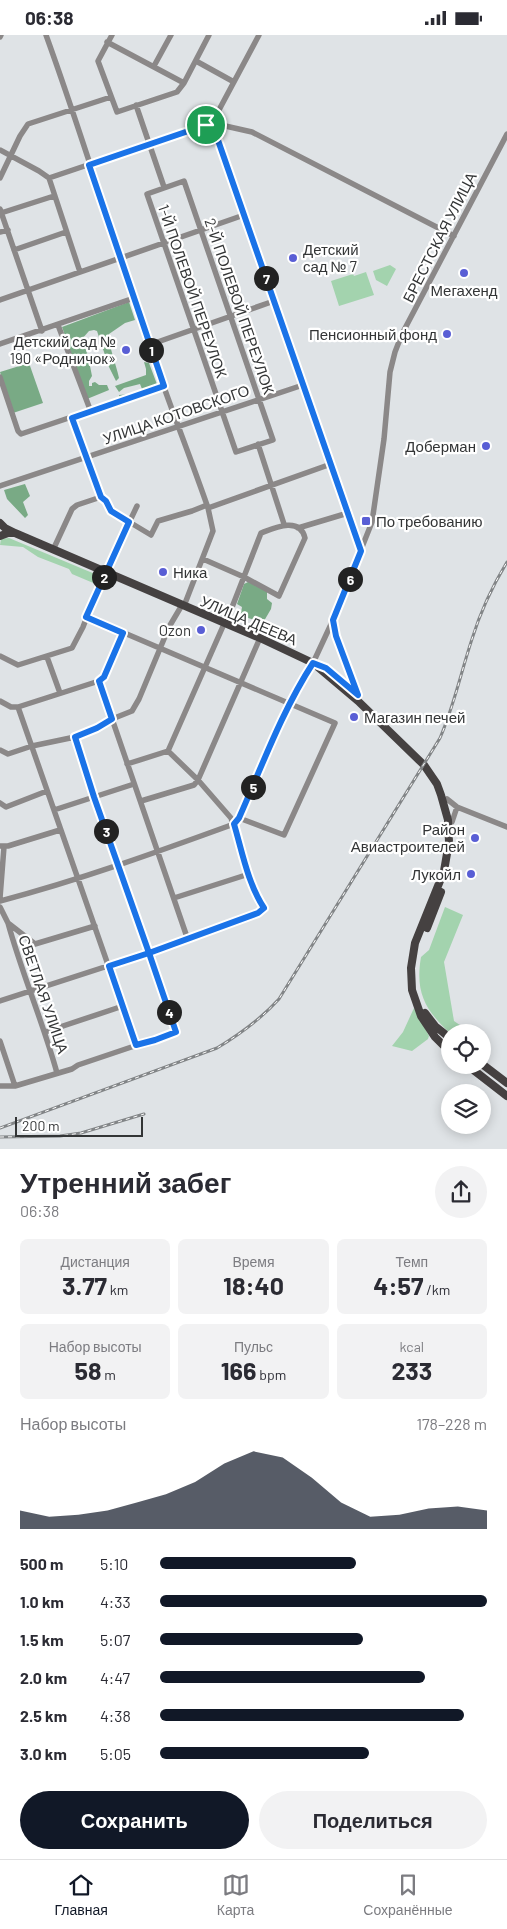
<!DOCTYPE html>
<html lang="ru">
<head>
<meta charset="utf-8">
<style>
  :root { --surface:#fff; --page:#f2f2f3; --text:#2b2b33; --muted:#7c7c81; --line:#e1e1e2; --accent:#111827 }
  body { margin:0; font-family:Barlow,sans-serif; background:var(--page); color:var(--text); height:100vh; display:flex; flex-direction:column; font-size:19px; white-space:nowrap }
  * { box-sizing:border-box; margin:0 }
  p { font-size:16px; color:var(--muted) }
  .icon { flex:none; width:28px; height:28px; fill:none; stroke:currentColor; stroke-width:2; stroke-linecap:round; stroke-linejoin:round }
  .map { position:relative; height:1114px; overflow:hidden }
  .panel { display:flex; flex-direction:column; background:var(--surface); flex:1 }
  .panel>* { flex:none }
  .tools { position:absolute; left:441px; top:989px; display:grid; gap:10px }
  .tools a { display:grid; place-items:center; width:50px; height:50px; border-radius:50%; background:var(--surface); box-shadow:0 2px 12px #0003; font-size:25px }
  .scale { position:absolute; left:15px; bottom:12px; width:128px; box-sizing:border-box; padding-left:5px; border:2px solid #333536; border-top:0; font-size:14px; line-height:18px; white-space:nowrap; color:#333536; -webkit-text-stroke:4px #fff; paint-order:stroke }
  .pin { position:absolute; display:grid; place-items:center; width:42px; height:42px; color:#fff; margin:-21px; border:2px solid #fff; border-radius:50%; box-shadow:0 1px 5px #0007 }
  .km { position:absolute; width:25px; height:25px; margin:-12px; border-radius:50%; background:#222; color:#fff; font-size:14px; line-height:25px; text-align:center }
  .round { display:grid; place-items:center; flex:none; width:52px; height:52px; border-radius:26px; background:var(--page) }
  .headline { display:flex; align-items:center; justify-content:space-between; height:85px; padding:0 20px }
  h1 { font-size:28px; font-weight:700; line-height:38px }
  .metrics { display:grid; grid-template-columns:repeat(3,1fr); gap:8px; height:85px; padding:5px 20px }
  .metrics div { display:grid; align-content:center; border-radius:8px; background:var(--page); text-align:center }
  .metrics b { font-size:25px; font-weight:700 }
  .metrics small { font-size:14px; font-weight:400 }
  .metrics p { font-size:14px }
  .chart { height:140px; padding:10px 20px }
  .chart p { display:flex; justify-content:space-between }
  .chart svg { width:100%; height:90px; margin-top:5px; fill:var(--accent); opacity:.7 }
  .primary-button { display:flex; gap:10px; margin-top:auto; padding:10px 20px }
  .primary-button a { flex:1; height:58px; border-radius:30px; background:var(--accent); color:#fff; font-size:20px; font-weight:700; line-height:58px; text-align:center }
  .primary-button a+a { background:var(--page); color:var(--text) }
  ul { padding:0 20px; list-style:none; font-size:16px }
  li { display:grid; grid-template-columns:80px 60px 1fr; align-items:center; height:38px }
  li i { height:12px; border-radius:6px; background:var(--accent) }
  .status { display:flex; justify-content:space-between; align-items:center; height:35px; padding:0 25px; background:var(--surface); direction:ltr }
  .status svg { height:14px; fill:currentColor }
  .tabs { display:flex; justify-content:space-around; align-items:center; height:70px; border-top:1px solid var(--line); background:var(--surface); font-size:14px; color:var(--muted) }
  .tabs a { display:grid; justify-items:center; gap:2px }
  .tabs .current { color:var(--accent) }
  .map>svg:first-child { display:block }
  .green { fill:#a3d3ae }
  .forest { fill:#79aa85 }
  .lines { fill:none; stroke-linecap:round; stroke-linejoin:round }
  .minor { stroke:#8b8888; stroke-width:5.5 }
  .major { stroke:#454141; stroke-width:8 }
  .rail-casing { stroke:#828587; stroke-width:3 }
  .rail { stroke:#fff; stroke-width:1; stroke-dasharray:4; stroke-linecap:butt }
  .route-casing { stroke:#fff; stroke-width:10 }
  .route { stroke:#1a73e8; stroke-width:6 }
  .poi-dot { fill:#595ed5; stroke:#fff; stroke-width:2 }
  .labels { text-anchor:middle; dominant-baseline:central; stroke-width:4.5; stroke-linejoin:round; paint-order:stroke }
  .street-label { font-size:15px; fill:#333536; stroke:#fff }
  .poi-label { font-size:15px; fill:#333536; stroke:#fff; text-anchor:end }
</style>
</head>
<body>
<div class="status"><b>06:38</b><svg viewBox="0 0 49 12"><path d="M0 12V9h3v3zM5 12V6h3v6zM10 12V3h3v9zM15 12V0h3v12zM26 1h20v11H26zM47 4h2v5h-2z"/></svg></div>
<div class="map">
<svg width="507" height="1114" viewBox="0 0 507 1114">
  <rect width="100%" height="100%" fill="#dfe3e6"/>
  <path class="green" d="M390,230L396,234L387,251L376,245L373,236Z
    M366,237L374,260L339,271L331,246L353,239L354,241Z
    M9,503L95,539L101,544L98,550L72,539L69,534L38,522L23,512L0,510L1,504Z
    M445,872L463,880L444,927L454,986L470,997L450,998C425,975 415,957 421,922L429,915Z
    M414,973L429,1001L428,1004L412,1016L392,1011L403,997Z"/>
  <path class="forest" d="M129,267L135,285L125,288L109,299C109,314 116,328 119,343L116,346L109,332L97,296L94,295L89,296L82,304L88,321L92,341L89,346V351H92V348L95,347L99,350H107L109,355L87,364L62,292Z
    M144,327L149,328L158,352L120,366L119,360L131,359L142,354L140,349L124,353L119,357L115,351L146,340V334Z
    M29,328L43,368L13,378L0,337Z
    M25,449L30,461L23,467L28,480L25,483L7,464L4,455Z
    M250,546L267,557V564L272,568L271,574L264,586L261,587L242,581L241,578L242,572L237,569L244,549Z"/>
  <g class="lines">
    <path class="minor" d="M46,0C83,102 114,206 149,309C167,364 189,418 208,473L213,496L184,571
      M112,0L98,26L117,77L177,57L184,48L209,0
      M0,2L1,0
      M107,7L184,48
      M196,26L234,47
      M154,31L171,0
      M136,70L164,152
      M212,88L361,516
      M212,88L259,0
      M0,115L39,136L49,143
      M0,143L20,101L28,89L111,62
      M49,143L212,88L252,97L454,201
      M49,143L80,237
      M184,146L273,405L236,417L147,159Z
      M0,174L42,296
      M1,178L54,161
      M0,197L8,195
      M14,215L66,197
      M0,265L244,180
      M58,290L91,377
      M0,309L134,263
      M149,310L274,266
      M0,342L18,396L21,399L164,351
      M72,383L101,462
      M258,409L284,489
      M0,451L303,350
      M101,462L106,466L111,476L151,500L158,486L192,476L207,470
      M208,473L331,429
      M298,493L348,478
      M53,515L72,474L77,470L101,462
      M203,524L244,542L279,561L305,503C300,481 274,493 261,498L229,580
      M87,582L335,688L284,800L239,783
      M333,585L336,601L358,660
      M0,621L18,630L72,613L83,592L97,555L137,471
      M47,622L60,658
      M99,646L188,905
      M0,666L11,672H18L99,646L104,642L123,598
      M18,672L136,1010
      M0,715L8,719L32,711L75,702L97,693L112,684L132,676L139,664L169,592L182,570
      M127,729L168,716L224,589
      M447,764L457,772L507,792
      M141,766L194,750L198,745L260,603
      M0,768L6,772L47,756
      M54,775L134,749
      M452,787L457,772
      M0,811H8L60,795
      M0,863L4,812
      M174,863L249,839
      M0,866C80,845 157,817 234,789L239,783L289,669L313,628L333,585L372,487L384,404L390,337L395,317L402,299L507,99
      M0,872L8,888L35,909L95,891
      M8,888C22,939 43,987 57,1038
      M0,966L188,905L258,878L264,873L259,865L249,839L231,783L198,745L168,716
      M45,997L123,971
      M0,1006L15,1051
      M0,1051H15L72,1034L78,1030L176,997L94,762L75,702"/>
    <path class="major" d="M0,488L5,493L15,498L260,603L313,628L358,666L424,730L437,749L441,760L448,785L449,807L444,836L415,908L411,933L412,955L421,981L435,1002L450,1017
      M0,501L8,498H15
      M427,893L441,857
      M425,978L435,991L450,1003
      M482,1029L507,1048
      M467,1030L507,1061"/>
    <defs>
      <path id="rail" d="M0,1093L217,1013C240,999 260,985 279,964L440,703C454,671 461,637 472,604C480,578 493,550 507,527
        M0,1102L60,1101L81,1098L144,1079"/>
    </defs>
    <use href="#rail" class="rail-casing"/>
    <use href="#rail" class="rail"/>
  </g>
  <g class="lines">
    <defs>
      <path id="route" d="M206,90L89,130L164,351L72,383L101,462L106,466L111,476L129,487L86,582L123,598L104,642L99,646L112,684L97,693L75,702L94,762L149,918L109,931L136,1010L155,1005L176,997L149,918L258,878L264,873C248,849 242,816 234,789L239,783C262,731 282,676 313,628L326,633L358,660L336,601L333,585L361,516L212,88L206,90"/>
    </defs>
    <use href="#route" class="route-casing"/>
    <use href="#route" class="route"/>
  </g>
  <g class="poi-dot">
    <circle cx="293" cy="223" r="5"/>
    <circle cx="464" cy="238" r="5"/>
    <circle cx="447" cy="299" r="5"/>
    <circle cx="126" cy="315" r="5"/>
    <circle cx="486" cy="411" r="5"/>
    <rect x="361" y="481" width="10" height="10" rx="2.5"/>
    <circle cx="163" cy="537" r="5"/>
    <circle cx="201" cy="595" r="5"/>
    <circle cx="354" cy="682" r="5"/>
    <circle cx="475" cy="803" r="5"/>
    <circle cx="471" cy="839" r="5"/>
  </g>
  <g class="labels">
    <g class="street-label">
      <text transform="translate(439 202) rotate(-63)">БРЕСТСКАЯ УЛИЦА</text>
      <text transform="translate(193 256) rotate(71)">1-Й ПОЛЕВОЙ ПЕРЕУЛОК</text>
      <text transform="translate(240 271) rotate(71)">2-Й ПОЛЕВОЙ ПЕРЕУЛОК</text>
      <text transform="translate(176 379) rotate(-19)">УЛИЦА КОТОВСКОГО</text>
      <text transform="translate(249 585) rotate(23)">УЛИЦА ДЕЕВА</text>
      <text transform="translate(44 959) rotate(71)">СВЕТЛАЯ УЛИЦА</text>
    </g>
    <g class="poi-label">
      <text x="303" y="214" text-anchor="start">Детский<tspan x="303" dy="17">сад № 7</tspan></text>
      <text x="464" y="255" text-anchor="middle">Мегахенд</text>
      <text x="437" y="299">Пенсионный фонд</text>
      <text x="116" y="306">Детский сад №<tspan x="116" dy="17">190 «Родничок»</tspan></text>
      <text x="476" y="411">Доберман</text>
      <text x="376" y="486" text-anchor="start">По требованию</text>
      <text x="173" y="537" text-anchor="start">Ника</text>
      <text x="191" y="595">Ozon</text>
      <text x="364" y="682" text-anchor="start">Магазин печей</text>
      <text x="465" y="794">Район<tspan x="465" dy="17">Авиастроителей</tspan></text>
      <text x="461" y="839">Лукойл</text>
    </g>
  </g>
</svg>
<div class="tools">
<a><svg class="icon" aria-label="locate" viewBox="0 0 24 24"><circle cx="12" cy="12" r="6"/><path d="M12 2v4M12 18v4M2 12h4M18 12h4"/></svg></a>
<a><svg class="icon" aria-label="layers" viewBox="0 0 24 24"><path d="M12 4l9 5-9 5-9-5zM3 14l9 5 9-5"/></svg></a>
</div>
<div class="scale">200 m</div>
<div class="pin" style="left:206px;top:90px;background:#1e9e55"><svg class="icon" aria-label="arrive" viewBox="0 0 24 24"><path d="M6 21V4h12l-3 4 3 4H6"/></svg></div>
<b class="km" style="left:151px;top:315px">1</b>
<b class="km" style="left:104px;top:542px">2</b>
<b class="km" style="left:106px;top:796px">3</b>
<b class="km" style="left:169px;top:977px">4</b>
<b class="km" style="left:253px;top:752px">5</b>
<b class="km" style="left:350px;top:544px">6</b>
<b class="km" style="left:266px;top:243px">7</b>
</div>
<section class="panel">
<div class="headline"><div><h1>Утренний забег</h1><p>06:38</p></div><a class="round"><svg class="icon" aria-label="share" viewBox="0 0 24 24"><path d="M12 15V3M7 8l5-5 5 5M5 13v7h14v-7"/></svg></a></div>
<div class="metrics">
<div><p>Дистанция</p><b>3.77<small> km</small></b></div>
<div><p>Время</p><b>18:40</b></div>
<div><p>Темп</p><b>4:57<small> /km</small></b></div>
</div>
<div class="metrics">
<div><p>Набор высоты</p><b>58<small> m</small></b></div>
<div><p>Пульс</p><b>166<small> bpm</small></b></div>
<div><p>kcal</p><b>233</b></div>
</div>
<div class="chart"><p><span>Набор высоты</span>178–228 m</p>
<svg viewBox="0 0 160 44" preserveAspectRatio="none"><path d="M0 44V35L10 38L20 37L30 35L40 31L50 27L60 21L70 12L80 6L90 9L100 19L110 31L120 38L130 37L140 34L150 33L160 35V44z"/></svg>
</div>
<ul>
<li><b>500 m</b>5:10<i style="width:60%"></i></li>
<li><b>1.0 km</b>4:33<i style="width:100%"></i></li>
<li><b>1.5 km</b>5:07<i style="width:62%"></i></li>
<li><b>2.0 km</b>4:47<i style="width:81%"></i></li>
<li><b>2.5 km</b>4:38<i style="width:93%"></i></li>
<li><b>3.0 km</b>5:05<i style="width:64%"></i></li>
</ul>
<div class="primary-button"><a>Сохранить</a><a>Поделиться</a></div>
</section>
<nav class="tabs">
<a class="current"><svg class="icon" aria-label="home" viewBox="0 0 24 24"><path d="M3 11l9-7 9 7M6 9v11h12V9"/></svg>Главная</a>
<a><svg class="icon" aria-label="map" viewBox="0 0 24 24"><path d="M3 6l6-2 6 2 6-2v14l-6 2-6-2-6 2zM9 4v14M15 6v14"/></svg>Карта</a>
<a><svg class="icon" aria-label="saved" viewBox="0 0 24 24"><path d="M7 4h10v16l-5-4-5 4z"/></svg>Сохранённые</a>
</nav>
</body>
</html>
